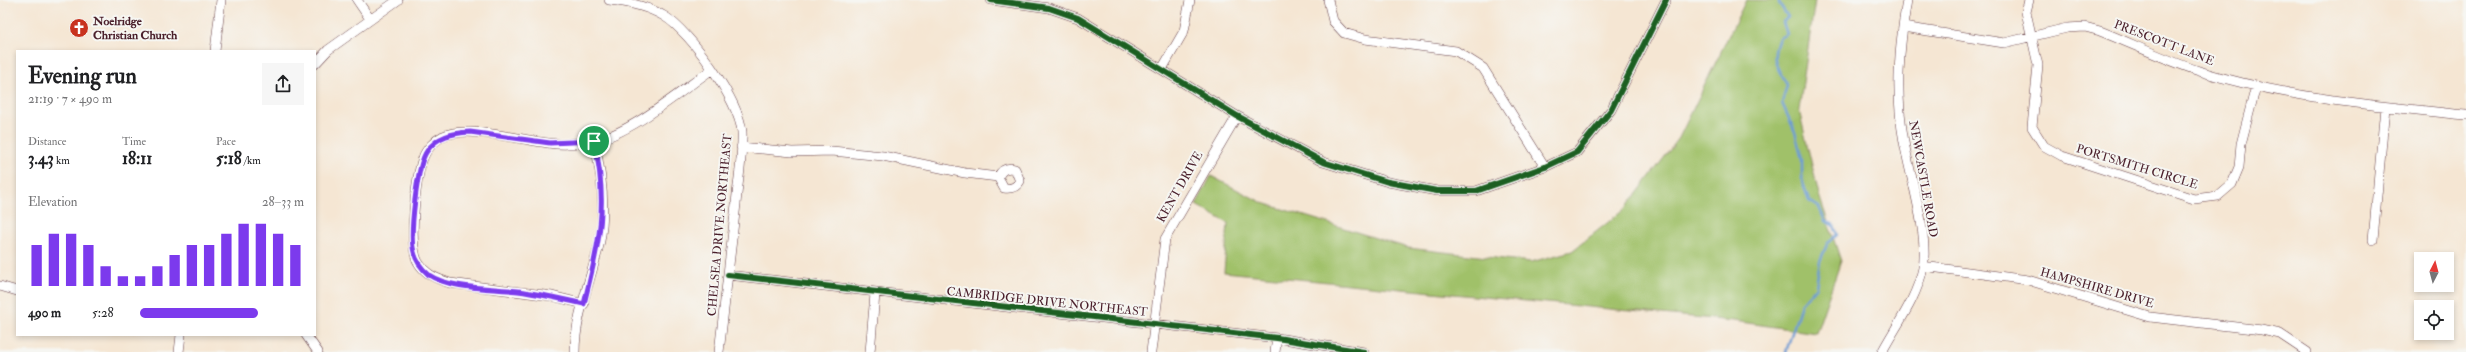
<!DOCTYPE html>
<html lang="en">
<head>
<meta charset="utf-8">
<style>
  :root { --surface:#fff; --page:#f6f6f6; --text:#202124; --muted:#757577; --accent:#7c3aed }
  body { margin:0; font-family:"IM FELL Double Pica",serif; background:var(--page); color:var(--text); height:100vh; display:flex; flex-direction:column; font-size:15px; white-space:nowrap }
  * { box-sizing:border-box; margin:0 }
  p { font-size:13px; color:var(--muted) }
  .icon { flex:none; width:22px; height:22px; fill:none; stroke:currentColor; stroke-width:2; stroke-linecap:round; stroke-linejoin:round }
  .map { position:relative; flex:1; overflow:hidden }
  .sheet { position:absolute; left:16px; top:50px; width:300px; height:286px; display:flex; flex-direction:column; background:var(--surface); border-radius:0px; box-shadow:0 2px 6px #0003 }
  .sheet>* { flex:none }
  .needle { width:26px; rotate:6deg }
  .tools { position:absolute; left:2414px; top:252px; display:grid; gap:8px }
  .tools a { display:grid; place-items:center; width:40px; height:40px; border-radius:0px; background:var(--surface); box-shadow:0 2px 6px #0003; font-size:20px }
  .pin { position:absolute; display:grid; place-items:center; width:34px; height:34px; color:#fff; margin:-17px; border:2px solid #fff; border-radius:50%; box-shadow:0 1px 4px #0007 }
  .round { display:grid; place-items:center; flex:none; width:42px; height:42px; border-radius:0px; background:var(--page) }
  .summary { display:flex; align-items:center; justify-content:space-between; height:68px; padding:0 12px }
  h1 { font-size:22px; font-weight:700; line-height:30px }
  .stats { display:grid; grid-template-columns:repeat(3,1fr); gap:6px; height:68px; padding:4px 12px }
  .stats div { display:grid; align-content:center }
  .stats b { font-size:17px; font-weight:700 }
  .stats small { font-size:11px; font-weight:400 }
  .stats p { font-size:11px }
  .chart { height:112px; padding:8px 12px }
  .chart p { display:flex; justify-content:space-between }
  .chart svg { width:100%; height:72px; margin-top:4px; stroke:var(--accent); stroke-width:6 }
  ul { padding:0 12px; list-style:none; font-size:13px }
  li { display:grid; grid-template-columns:64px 48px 1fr; align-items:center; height:30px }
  li i { height:10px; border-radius:5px; background:var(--accent) }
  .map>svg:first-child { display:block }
  .green { fill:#a0c169; stroke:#75704a }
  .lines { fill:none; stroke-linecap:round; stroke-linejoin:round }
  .stream { stroke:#6c9cd5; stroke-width:2.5 }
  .minor-casing { stroke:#643d44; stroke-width:10 }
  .minor { stroke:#fff; stroke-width:9 }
  .cycleway-casing { stroke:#f6f6f2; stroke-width:8 }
  .cycleway { stroke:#1b5e20; stroke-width:6 }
  .route-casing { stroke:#fff; stroke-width:8 }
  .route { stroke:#7c3aed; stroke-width:5 }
  .labels { text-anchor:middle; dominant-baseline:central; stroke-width:4; stroke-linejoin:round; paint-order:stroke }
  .poi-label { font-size:12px; font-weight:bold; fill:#4a1f2b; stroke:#f6f6f2; text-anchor:start }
  .street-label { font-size:12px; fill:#4a1f2b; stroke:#f6f6f2 }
</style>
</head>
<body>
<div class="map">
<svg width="2466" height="352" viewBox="0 0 2466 352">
  <rect width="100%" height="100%" fill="#f6f6f2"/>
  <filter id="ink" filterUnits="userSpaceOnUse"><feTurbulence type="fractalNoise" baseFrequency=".025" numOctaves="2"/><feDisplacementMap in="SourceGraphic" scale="8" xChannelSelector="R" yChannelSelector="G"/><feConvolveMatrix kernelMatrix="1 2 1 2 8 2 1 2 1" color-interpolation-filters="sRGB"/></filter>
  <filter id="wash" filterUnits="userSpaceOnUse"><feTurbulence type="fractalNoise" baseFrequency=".012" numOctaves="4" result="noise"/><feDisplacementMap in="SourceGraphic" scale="16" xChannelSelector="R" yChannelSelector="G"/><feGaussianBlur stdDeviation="0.9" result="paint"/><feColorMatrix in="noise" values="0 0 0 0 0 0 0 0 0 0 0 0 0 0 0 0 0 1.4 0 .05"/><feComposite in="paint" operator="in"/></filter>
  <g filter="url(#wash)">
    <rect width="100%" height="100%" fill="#f5e6d3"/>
    <path class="green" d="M1746,0H1815L1799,110L1819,195L1841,261L1816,333L1734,321L1224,272L1228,223L1196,205L1211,176L1263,203L1408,248L1531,262L1572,251L1626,208L1679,138Z"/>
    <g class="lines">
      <path class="stream" d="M1779,0V3L1788,17L1783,22L1787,34L1779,38C1770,61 1776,65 1787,85L1782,103L1795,132L1802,159V180L1809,201L1819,207L1825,221L1834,225L1837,235L1828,242L1820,261L1816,287L1801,304L1786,352"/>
    </g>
  </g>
  <g filter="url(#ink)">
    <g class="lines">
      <defs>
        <path id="minor" d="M357,0L370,19
          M609,0C629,2 647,6 664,16C691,32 739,101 742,132C743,156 738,181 736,204C730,254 725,303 719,352
          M991,0L1049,8L1078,18L1237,116L1323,162L1388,182L1437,191H1476L1545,167L1577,152L1611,110L1666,0
          M1328,0L1333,21L1344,33L1365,39L1456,51L1483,68L1545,167
          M2029,0L2026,12L2038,65L2032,127L2044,146L2062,156L2194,199L2218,196L2232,184L2239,167L2241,144L2256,86
          M1903,27L2004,43L2067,28L2085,27L2100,31C2133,44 2165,60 2199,71C2286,98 2376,106 2466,115
          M215,51L221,0
          M315,64L328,50L398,0
          M1162,69L1184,31L1190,0
          M741,147L792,152L832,151L883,156L965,173L998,177L1004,188C1011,189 1016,188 1020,181L1015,169C1007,167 1002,169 998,177
          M2373,240L2385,107
          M1923,266L2028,280L2150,317L2262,330L2280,334L2307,352
          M728,275L1277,338L1364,352
          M0,286L17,291
          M584,304L552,296L450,283C437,279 425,274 418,262C408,245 416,177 423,158C426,149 435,140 443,136C468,125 521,140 548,143C562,145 579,144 593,141C629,135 681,91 711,70
          M306,335L318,352
          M179,352L181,335
          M575,352C575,315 592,277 600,241C606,208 602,174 594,141
          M870,352L875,294
          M1151,352L1165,239L1237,116
          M1275,352L1277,338
          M1882,352C1897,324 1916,300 1923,268C1929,235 1910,176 1904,142C1895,94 1899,47 1907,0"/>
      </defs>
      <use href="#minor" class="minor-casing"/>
      <use href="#minor" class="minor"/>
      <defs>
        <path id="cycleway" d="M991,0L1049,8L1078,18L1237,116L1323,162L1388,182L1437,191H1476L1545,167L1577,152L1611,110L1666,0
          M728,275L1277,338L1364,352"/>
      </defs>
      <use href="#cycleway" class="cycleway-casing"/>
      <use href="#cycleway" class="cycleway"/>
    </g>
  </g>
  <g class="lines" filter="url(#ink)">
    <defs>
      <path id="route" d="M470,132L550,143L594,141C609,204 599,243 584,304C562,299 540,294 518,291C493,288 449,289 429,275C422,269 416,261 414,252C409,236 417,164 427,151C437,136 453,133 470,132Z"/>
    </defs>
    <use href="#route" class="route-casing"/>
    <use href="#route" class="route"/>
  </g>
  <defs>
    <symbol id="church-disc" viewBox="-11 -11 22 22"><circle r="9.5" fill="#c8321e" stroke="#f6f6f2"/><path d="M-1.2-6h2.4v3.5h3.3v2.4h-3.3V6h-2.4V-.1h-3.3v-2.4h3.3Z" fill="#fff"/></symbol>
  </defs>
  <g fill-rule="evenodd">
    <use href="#church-disc" x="68" y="17" width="22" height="22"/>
  </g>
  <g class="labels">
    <g class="poi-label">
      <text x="93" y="21">Noelridge<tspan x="93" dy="14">Christian Church</tspan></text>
    </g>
    <g class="street-label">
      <text transform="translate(2164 43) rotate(21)">PRESCOTT LANE</text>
      <text transform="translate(2137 167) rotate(17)">PORTSMITH CIRCLE</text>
      <text transform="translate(1923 179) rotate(80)">NEWCASTLE ROAD</text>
      <text transform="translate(1180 187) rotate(-60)">KENT DRIVE</text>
      <text transform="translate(720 225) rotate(-85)">CHELSEA DRIVE NORTHEAST</text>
      <text transform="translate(2097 288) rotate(16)">HAMPSHIRE DRIVE</text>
      <text transform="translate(1047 302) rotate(6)">CAMBRIDGE DRIVE NORTHEAST</text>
    </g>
  </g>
</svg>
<div class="tools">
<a><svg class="needle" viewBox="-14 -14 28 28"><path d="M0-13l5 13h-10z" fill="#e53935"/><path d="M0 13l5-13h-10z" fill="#757577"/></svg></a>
<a><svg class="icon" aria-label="locate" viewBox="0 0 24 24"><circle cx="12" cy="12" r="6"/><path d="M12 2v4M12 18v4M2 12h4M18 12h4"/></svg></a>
</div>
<div class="pin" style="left:594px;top:141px;background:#1e9e55"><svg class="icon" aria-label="arrive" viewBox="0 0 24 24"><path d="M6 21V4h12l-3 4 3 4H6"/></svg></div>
<section class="sheet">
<div class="summary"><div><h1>Evening run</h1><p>21:19 · 7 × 490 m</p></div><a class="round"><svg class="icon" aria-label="share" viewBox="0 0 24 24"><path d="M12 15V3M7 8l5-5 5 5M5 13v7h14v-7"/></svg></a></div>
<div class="stats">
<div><p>Distance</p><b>3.43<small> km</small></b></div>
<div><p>Time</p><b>18:11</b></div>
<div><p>Pace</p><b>5:18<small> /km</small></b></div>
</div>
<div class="chart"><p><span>Elevation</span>28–33 m</p>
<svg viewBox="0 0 160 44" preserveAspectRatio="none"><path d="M5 44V19M15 44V12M25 44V12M35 44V19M45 44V32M55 44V38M65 44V38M75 44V32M85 44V25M95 44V19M105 44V19M115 44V12M125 44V6M135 44V6M145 44V12M155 44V19"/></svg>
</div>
<ul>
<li><b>490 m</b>5:28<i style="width:72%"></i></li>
</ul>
</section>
</div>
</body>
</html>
